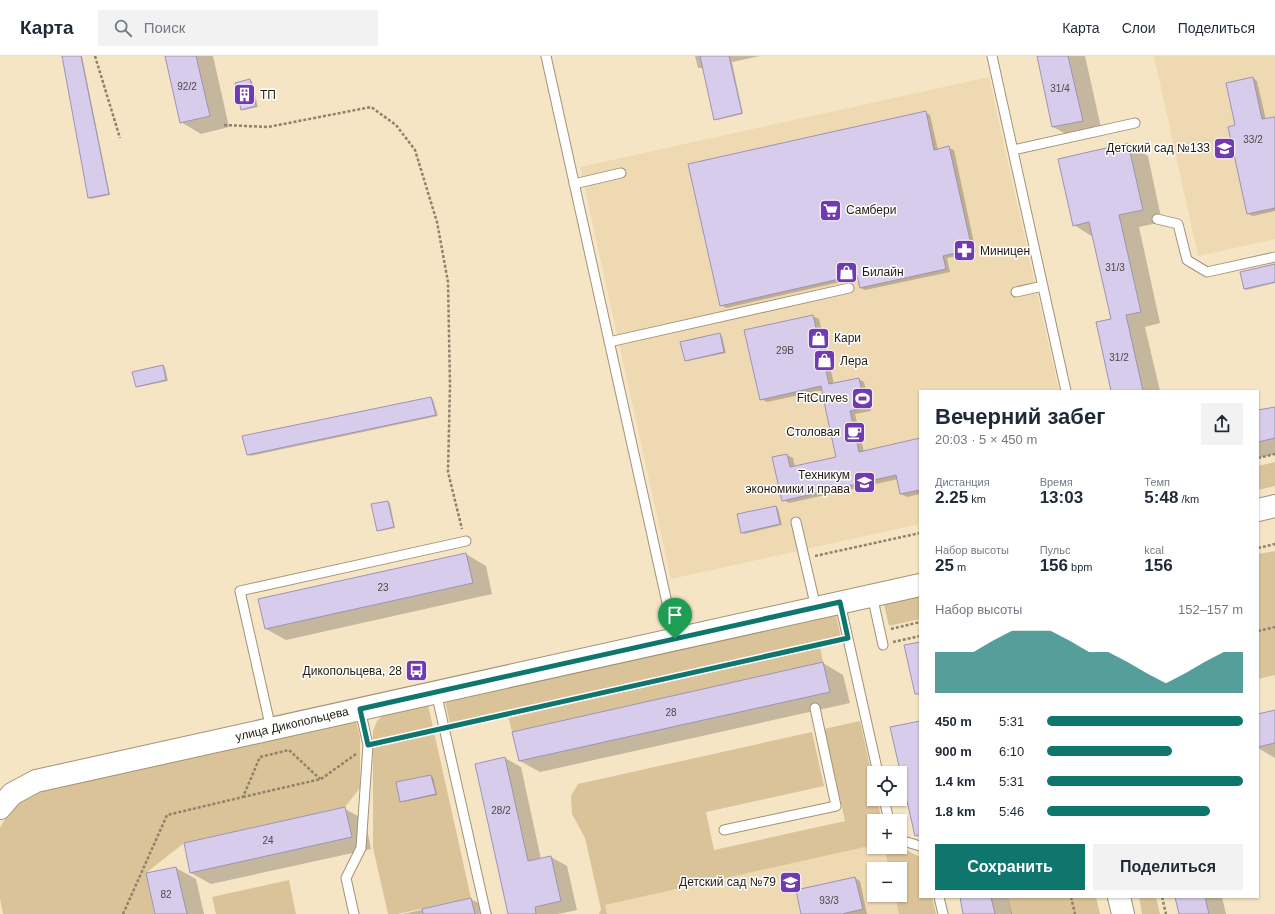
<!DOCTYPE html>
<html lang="ru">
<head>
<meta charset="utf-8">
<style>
  :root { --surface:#fff; --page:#f2f2f3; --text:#1f2937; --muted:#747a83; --line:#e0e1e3; --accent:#0f766e }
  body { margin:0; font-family:Arial,sans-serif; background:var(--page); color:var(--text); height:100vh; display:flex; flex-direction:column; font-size:15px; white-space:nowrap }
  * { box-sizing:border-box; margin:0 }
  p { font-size:13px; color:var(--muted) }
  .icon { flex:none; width:22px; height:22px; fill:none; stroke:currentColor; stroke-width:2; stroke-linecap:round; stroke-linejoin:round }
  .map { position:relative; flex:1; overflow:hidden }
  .details { position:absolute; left:919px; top:334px; width:340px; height:508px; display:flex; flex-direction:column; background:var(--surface); border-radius:0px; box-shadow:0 1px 3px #0004 }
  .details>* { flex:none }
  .controls { position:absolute; left:867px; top:710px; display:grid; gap:8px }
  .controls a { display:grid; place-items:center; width:40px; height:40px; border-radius:0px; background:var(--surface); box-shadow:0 1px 3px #0004; font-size:20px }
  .pin { position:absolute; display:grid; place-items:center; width:34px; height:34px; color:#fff; margin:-41px -17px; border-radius:50% 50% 50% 0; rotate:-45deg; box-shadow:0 0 4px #0007 }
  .pin .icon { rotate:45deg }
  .round { display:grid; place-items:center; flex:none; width:42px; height:42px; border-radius:0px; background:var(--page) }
  .summary { display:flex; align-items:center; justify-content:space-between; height:68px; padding:0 16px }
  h1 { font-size:22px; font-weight:700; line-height:30px }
  .metrics { display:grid; grid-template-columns:repeat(3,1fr); gap:6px; height:68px; padding:4px 16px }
  .metrics div { display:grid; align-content:center }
  .metrics b { font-size:17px; font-weight:700 }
  .metrics small { font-size:11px; font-weight:400 }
  .metrics p { font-size:11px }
  .chart { height:112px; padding:8px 16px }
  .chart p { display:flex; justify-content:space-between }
  .chart svg { width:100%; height:72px; margin-top:4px; fill:var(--accent); opacity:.7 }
  .cta { display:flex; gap:8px; margin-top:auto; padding:8px 16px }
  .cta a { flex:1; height:46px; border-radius:0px; background:var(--accent); color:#fff; font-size:16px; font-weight:700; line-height:46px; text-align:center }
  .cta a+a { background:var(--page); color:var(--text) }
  ul { padding:0 16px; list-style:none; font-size:13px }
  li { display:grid; grid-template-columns:64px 48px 1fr; align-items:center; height:30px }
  li i { height:10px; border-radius:5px; background:var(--accent) }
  header { display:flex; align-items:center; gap:24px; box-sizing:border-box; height:56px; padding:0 20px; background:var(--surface); border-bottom:1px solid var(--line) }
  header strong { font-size:19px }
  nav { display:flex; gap:22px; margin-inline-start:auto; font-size:14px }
  .search { width:280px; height:36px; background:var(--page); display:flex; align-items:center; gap:10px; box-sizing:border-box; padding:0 14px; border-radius:0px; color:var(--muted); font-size:15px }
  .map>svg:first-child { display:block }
  .built { fill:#eed9b3 }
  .green { fill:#dbc399 }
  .shadow { fill:#0003 }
  .building { fill:#d7ccec; stroke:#9e93b1 }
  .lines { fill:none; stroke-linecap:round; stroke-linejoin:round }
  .lane-casing { stroke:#a39276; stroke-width:11 }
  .secondary-casing { stroke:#a39276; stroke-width:24 }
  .path { stroke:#8d826c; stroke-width:2.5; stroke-dasharray:3 2; stroke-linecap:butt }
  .lane { stroke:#fff; stroke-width:9 }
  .secondary { stroke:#fff; stroke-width:22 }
  .route-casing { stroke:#fff; stroke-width:8 }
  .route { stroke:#0f766e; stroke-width:5 }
  .labels { text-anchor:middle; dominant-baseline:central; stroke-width:3; stroke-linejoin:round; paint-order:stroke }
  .number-label { font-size:10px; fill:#4f4847 }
  .poi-label { font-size:12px; fill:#221c10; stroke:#fff; text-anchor:start }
  .street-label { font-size:12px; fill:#221c10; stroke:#fff }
</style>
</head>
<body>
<header>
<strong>Карта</strong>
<div class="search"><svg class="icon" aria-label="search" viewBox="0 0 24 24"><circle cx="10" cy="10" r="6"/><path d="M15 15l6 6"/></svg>Поиск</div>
<nav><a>Карта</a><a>Слои</a><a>Поделиться</a></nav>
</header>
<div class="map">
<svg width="1275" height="858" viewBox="0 0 1275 858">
  <rect width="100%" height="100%" fill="#f6e5c5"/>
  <path class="built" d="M1154,0H1275V183L1198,200Z
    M989,21L1059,335H920V468L671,523L580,111Z
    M874,789V791H888L893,813H874V839H898L903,858H607L605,849Z"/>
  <path class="green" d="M1275,406V430L1258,434V410Z
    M1275,495V619L1258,623V498Z
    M920,540V563L889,570L884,548Z
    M836,559L841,581L819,586L823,606L512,676L507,655L450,668L445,645Z
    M428,649L471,842L398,858H388L373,792V675L377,665L383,659Z
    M356,665L360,681V732L345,751L184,787L146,817L155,858H3L0,843V772C10,752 20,746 39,736Z
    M860,665L874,729V743H877L882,765H874V789L605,849L607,858H599L601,853L585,782L572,758L571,740L578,728L812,676L824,730L706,756L714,794L845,765L824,673Z
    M906,794L920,801V841H932L936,858H899L895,839H900V813H889L886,799Z
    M289,824L296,858H216L212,841Z
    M1008,841H1096L1100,858H1011Z
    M1139,841H1156L1160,858H1142Z"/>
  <path class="shadow" d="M63,0H82L110,139L91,143L89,142Z
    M166,0H213L229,71L201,78L181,66Z
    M695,0H760L732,6L743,58L717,64L715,63L703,12H698Z
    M1038,0H1085L1102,76L1073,82L1053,71Z
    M1253,22L1257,25L1266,64L1275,62V155L1253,160L1248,158L1237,70Z
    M250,24L252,25L258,51L244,54L242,53L236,28Z
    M925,56L930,59L938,94L949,92L954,94L976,196L947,202L950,216L865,234L861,232L858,222L726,252L721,249Z
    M1128,88L1148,100L1162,166L1139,171L1160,267L1145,271L1160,335H1112V264L1093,181L1074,169Z
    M1275,209V227L1247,234L1245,233Z
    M813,260L819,263L834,328L859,323L864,326L871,355L855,358L864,396L920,383V438L907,441L901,438L898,423L789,447L783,444L774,402L787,399L793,402L795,411L838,402L823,334L767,346L761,343L745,275Z
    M720,279L722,280L726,297L688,305L686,304Z
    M163,310L165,311L168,325L139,331L137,330Z
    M431,342L433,343L438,360L250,400L248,398L244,381Z
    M1275,352V398L1258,402V355Z
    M388,446L390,447L395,472L380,475L378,474Z
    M776,451L778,452L782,469L744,478L742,476Z
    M466,498L486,510L492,538L286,584L266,573Z
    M823,607L843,619L850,647L540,716L520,705Z
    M1275,655V702L1258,692V659Z
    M505,702L521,711L541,803L551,801L567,810L577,854L558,858H509Z
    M431,720L433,721L437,739L403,746L401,745Z
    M345,753L365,764L371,793L211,828L191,817Z
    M176,812L196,823L204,858H156Z
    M855,822L860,825L867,858H802Z
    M961,841H1008L1012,858H964Z
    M1176,841H1222L1226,858H1180Z
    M471,843L491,854L492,858H403Z"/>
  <path class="building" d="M62,0H81L109,138L88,142Z
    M165,0H196L210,60L180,67Z
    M700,0H729L742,57L714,64Z
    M1037,0H1068L1083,65L1052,71Z
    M1253,21L1262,63L1275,61V152L1247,158L1228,71L1235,69L1226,27Z
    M250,23L256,50L241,54L235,27Z
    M926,55L934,94L949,90L972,193L943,200L946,213L860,232L857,219L720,250L688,108Z
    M1128,87L1143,154L1119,159L1141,256L1126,259L1143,335H1111L1096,266L1111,263L1089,166L1073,170L1058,103Z
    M1275,208V226L1244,233L1240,216Z
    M813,259L829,328L859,322L865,352L850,355L859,396L920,382V434L900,438L896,419L782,445L772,401L787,398L790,411L836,401L827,360L821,330L760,344L744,274Z
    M720,277L724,296L685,305L680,286Z
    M163,309L166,324L136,331L132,316Z
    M431,341L436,359L247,399L242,380Z
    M1275,351V382L1258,386V354Z
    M388,445L394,471L377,475L371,448Z
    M776,450L780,468L741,477L737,458Z
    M466,497L473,527L265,573L258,543Z
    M920,586V638H915L904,589Z
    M823,606L830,636L519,705L512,676Z
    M1275,654V687L1258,691V658Z
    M920,665V779L915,780L890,671Z
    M505,701L528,805L551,800L561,845L535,851L536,858H508L475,708Z
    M431,719L436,738L400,746L396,726Z
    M345,751L352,781L190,817L184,787Z
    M176,811L187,858H155L146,817Z
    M855,821L863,853L842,858H801L796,834Z
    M960,841H991L995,858H963Z
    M1175,841H1205L1209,858H1179Z
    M471,842L475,858H423L422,853Z"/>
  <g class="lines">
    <defs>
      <path id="lane" d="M546,0L675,583
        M992,0L1066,335
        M1013,94L1135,67
        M574,128L621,117
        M1157,163L1178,168L1187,204L1207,216L1275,201
        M1016,236L1043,230
        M609,286L849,232
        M796,466L816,552
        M872,539L883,589
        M840,547L878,717
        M436,636L486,858
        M271,673L240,535L466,485
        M884,743L889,765
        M724,774L836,750L815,652
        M900,784L920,790
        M939,841L943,858
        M354,858L346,822L361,792L368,689L360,653"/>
      <path id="secondary" d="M1258,454L1275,450
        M0,752L12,738L36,725L920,529
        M1119,841L1123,858"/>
    </defs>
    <use href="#lane" class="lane-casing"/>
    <use href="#secondary" class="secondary-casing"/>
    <path class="path" d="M95,0L120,82
      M224,69L268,71L371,51L396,69L415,94L437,166L448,226L450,329L448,416L462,473
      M1258,402L1275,398
      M1258,492L1275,488
      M815,500L920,477
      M891,573L920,566
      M1258,575L1275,571
      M893,586L920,580
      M456,670L838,585
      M380,687L433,675
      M243,741L321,723L356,698
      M1071,841L1075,858
      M1162,841L1166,858
      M123,858L167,759L243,741L260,701L289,694L320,723"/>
    <use href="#lane" class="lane"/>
    <use href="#secondary" class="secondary"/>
  </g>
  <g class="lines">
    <defs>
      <path id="route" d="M840,546L848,582L368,689L360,653Z"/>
    </defs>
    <use href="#route" class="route-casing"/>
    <use href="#route" class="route"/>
  </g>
  <defs>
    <symbol id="building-square" viewBox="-11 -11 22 22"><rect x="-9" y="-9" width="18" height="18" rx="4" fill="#723ab0" stroke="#fff"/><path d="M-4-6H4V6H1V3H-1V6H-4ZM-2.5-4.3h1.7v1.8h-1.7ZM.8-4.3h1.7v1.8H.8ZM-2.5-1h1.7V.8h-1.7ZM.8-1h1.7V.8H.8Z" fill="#fff"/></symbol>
    <symbol id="school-square" viewBox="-11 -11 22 22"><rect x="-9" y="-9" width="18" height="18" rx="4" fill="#723ab0" stroke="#fff"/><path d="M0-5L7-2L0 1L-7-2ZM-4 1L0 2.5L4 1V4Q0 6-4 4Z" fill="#fff"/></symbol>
    <symbol id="supermarket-square" viewBox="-11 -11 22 22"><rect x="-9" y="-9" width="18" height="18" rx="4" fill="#723ab0" stroke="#fff"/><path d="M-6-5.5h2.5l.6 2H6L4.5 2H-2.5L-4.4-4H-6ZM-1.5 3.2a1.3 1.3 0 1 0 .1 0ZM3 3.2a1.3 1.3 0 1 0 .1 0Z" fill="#fff"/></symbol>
    <symbol id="pharmacy-square" viewBox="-11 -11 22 22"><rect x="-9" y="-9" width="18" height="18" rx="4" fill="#723ab0" stroke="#fff"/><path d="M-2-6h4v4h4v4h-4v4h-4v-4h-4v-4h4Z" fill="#fff"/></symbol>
    <symbol id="shop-square" viewBox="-11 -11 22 22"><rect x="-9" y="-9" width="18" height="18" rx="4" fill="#723ab0" stroke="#fff"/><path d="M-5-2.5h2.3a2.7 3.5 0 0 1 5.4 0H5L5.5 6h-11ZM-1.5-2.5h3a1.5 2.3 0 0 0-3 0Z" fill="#fff"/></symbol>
    <symbol id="stadium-square" viewBox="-11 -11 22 22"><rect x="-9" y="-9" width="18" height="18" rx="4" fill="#723ab0" stroke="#fff"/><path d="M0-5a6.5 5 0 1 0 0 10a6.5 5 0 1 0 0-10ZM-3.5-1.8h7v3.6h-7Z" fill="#fff"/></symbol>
    <symbol id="cafe-square" viewBox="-11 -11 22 22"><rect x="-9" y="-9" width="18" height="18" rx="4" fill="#723ab0" stroke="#fff"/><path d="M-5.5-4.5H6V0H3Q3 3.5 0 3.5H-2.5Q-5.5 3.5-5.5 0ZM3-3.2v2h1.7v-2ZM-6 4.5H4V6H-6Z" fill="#fff"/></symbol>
    <symbol id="university-square" viewBox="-11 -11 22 22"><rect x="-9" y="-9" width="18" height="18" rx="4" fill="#723ab0" stroke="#fff"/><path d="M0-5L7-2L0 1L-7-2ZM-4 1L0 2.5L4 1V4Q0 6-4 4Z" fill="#fff"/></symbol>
    <symbol id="bus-square" viewBox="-11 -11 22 22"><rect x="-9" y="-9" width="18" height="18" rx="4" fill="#723ab0" stroke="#fff"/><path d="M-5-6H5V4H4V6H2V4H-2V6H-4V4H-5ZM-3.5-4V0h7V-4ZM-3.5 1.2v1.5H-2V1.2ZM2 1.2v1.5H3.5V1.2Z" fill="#fff"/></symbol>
  </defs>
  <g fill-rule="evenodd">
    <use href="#building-square" x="232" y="26" width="25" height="25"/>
    <use href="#school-square" x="1212" y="80" width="25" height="25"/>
    <use href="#supermarket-square" x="818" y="142" width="25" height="25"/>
    <use href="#pharmacy-square" x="952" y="182" width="25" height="25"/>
    <use href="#shop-square" x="834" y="204" width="25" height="25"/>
    <use href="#shop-square" x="806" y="270" width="25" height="25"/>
    <use href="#shop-square" x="812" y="292" width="25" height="25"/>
    <use href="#stadium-square" x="850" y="330" width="25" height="25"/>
    <use href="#cafe-square" x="842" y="364" width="25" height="25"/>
    <use href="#university-square" x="852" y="414" width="25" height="25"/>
    <use href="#bus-square" x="404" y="602" width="25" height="25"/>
    <use href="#school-square" x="778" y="814" width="25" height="25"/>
  </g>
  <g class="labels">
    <g class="number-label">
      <text x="187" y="30">92/2</text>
      <text x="1060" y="32">31/4</text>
      <text x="1253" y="83">33/2</text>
      <text x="1115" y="211">31/3</text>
      <text x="785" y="294">29В</text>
      <text x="1119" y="301">31/2</text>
      <text x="383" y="531">23</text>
      <text x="671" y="656">28</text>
      <text x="501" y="754">28/2</text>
      <text x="268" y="784">24</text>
      <text x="166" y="838">82</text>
      <text x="829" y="844">93/3</text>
    </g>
    <g class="poi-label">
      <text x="260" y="39">ТП</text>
      <text x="1210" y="92" text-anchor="end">Детский сад №133</text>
      <text x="846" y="154">Самбери</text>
      <text x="980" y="195">Миницен</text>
      <text x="862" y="216">Билайн</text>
      <text x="834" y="282">Кари</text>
      <text x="840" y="305">Лера</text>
      <text x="848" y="342" text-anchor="end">FitCurves</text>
      <text x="840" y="376" text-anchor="end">Столовая</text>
      <text x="850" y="419" text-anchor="end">Техникум<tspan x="850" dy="14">экономики и права</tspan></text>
      <text x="402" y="615" text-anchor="end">Дикопольцева, 28</text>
      <text x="776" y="826" text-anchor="end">Детский сад №79</text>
    </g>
    <g class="street-label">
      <text transform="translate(292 668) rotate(-13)">улица Дикопольцева</text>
    </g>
  </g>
</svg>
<div class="controls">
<a><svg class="icon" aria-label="locate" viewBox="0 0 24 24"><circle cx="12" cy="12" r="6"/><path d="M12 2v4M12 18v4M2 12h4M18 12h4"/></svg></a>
<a>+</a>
<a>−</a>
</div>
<div class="pin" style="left:675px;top:583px;background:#1e9e55"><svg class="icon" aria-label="arrive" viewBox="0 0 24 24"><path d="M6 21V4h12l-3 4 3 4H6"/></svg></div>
<section class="details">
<div class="summary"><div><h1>Вечерний забег</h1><p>20:03 · 5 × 450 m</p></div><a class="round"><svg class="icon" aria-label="share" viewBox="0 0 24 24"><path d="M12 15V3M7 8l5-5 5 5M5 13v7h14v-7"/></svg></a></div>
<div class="metrics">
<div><p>Дистанция</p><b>2.25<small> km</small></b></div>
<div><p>Время</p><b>13:03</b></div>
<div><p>Темп</p><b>5:48<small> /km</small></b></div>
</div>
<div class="metrics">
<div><p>Набор высоты</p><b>25<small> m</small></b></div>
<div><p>Пульс</p><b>156<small> bpm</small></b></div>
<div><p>kcal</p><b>156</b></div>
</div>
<div class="chart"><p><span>Набор высоты</span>152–157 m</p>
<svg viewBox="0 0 160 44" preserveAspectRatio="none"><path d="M0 44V19L10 19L20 19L30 12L40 6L50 6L60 6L70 12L80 19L90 19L100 25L110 32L120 38L130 32L140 25L150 19L160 19V44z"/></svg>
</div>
<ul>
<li><b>450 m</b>5:31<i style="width:100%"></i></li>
<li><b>900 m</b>6:10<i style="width:64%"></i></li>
<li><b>1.4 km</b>5:31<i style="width:100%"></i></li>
<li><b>1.8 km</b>5:46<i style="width:83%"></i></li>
</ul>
<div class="cta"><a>Сохранить</a><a>Поделиться</a></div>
</section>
</div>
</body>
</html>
